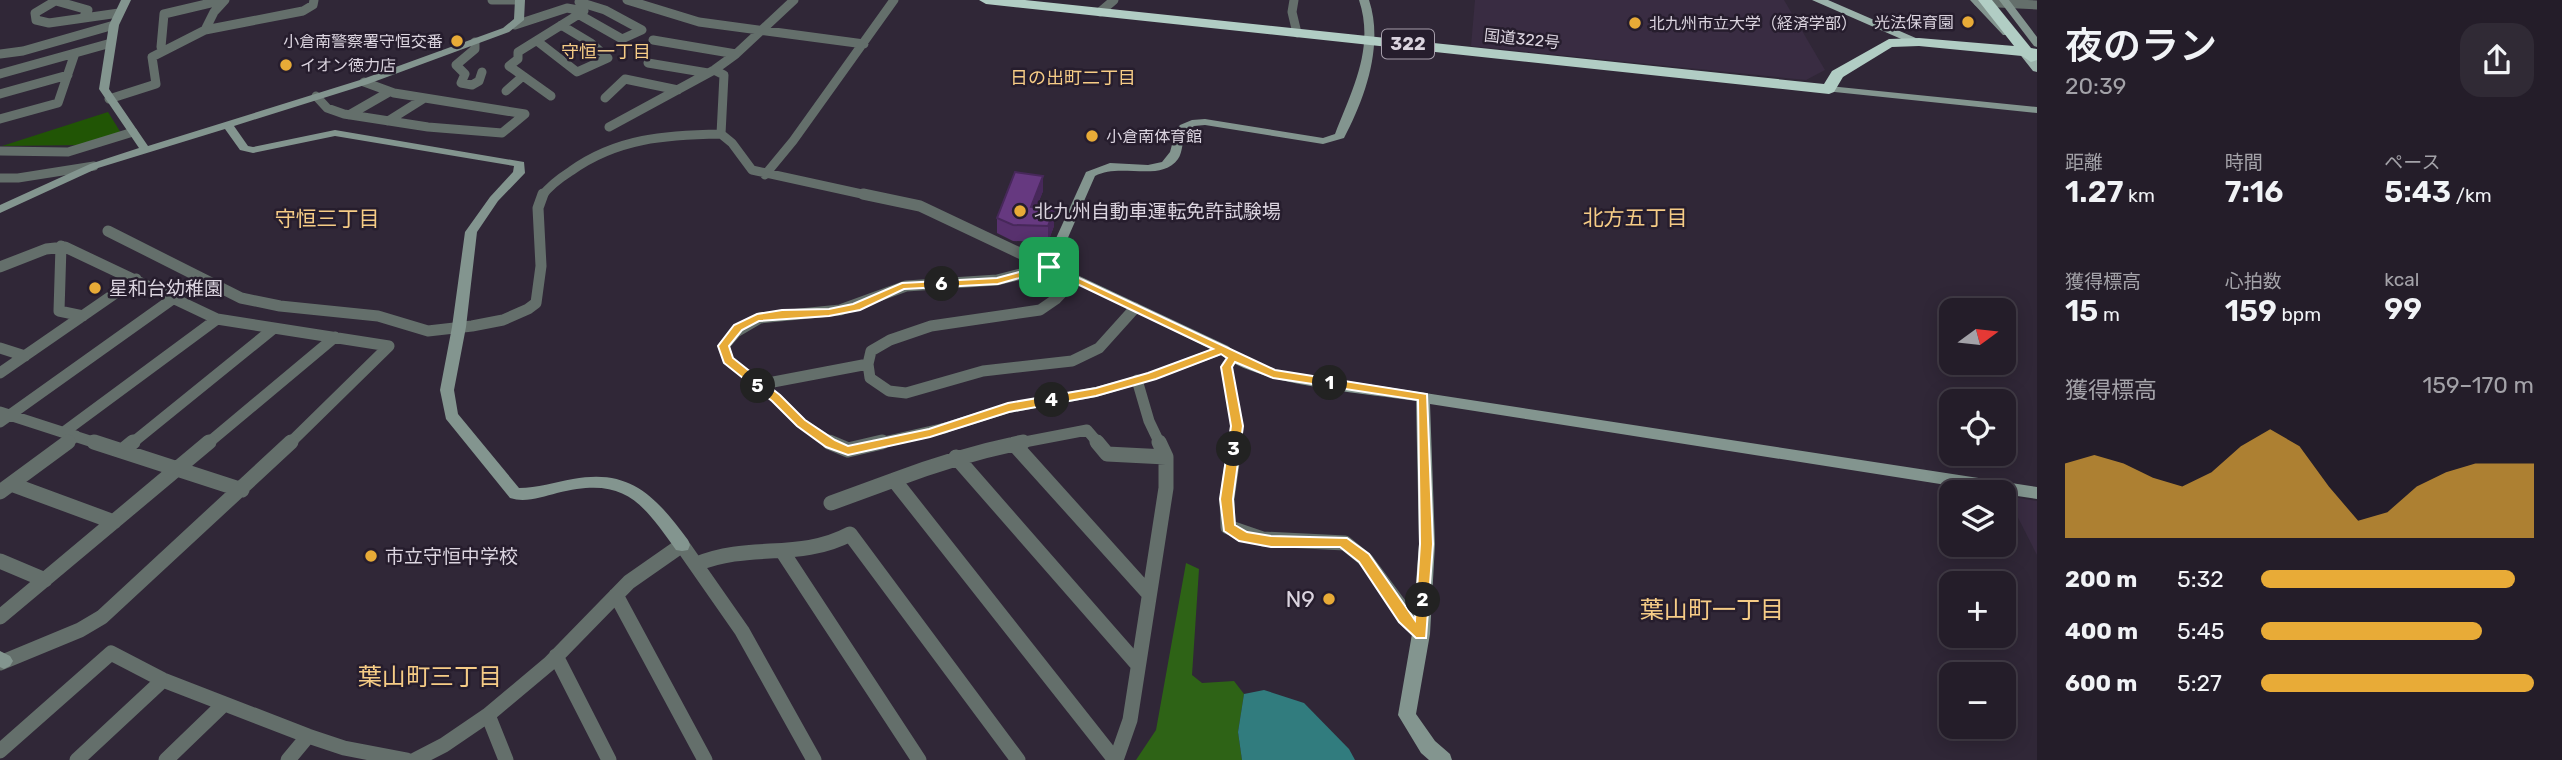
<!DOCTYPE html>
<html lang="ja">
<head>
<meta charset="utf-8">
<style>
  :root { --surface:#241d29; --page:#302a35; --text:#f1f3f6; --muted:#a3a2a8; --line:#413b46; --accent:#e8ab37 }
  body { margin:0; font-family:Rubik,"Noto Sans JP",sans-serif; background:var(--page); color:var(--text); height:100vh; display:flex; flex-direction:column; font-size:26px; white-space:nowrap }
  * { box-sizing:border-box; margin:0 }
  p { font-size:23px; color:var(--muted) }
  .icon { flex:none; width:38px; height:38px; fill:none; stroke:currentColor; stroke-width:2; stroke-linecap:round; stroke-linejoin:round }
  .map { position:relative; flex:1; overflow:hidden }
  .side { display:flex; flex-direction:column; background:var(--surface); width:525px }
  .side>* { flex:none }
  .needle { width:46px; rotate:75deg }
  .fabs { position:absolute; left:1939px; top:298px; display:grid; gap:14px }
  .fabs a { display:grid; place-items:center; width:77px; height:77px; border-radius:14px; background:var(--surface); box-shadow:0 4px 18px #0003,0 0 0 2px var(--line); font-size:35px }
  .pin { position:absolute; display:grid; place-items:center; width:60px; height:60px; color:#fff; margin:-30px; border-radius:14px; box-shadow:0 4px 10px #0006 }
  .km { position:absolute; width:35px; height:35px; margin:-18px; border-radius:50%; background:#222; color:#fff; font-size:19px; line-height:35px; text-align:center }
  .round { display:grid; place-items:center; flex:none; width:74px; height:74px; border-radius:21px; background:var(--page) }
  .headline { display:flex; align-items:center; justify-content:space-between; height:119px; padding:0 28px }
  h1 { font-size:38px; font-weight:600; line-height:52px }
  .stats { display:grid; grid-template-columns:repeat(3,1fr); gap:10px; height:119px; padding:7px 28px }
  .stats div { display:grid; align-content:center }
  .stats b { font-size:30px; font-weight:600 }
  .stats small { font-size:19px; font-weight:400 }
  .stats p { font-size:19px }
  .chart { height:196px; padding:14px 28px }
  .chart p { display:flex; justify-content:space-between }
  .chart svg { width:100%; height:126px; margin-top:7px; fill:var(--accent); opacity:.7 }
  ul { padding:0 28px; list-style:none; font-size:23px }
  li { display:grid; grid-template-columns:112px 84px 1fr; align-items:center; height:52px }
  li i { height:18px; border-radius:9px; background:var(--accent) }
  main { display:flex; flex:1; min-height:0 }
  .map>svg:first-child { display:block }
  .built { fill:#392c42 }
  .green { fill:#215505 }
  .forest { fill:#2e6316 }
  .water { fill:#317c7e }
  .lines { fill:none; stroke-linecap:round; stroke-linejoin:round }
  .street-far2 { stroke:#646f6b; stroke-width:9 }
  .street-far1 { stroke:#646f6b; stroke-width:11 }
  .street { stroke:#646f6b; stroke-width:15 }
  .secondary { fill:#83958f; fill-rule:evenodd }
  .primary { fill:#9bb2ab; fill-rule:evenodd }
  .highway { fill:#b1cdc4; fill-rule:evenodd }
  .wall { fill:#58316e }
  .shaded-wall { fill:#47285a }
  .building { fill:#663980; stroke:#47285a; stroke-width:2 }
  .route { fill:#e8ab37; stroke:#fff; stroke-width:2; fill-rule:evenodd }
  .poi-dot { fill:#e8ab37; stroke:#261d2d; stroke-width:2.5 }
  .labels { text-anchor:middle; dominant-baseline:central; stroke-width:5; stroke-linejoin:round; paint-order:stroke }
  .far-poi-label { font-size:16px; fill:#dbd4df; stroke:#261d2d; text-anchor:start }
  .far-street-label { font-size:16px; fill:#dbd4df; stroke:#261d2d }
  .shield { fill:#261d2d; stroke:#a59daa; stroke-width:2 }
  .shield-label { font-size:18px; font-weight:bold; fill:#dbd4df }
  .far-neighbourhood-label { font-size:18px; fill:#f6cc86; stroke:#261d2d }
  .poi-label { font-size:19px; fill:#dbd4df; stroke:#261d2d; text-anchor:start }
  .neighbourhood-label { font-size:21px; fill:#f6cc86; stroke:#261d2d }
  .near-poi-label { font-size:23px; fill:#dbd4df; stroke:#261d2d; text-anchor:end }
  .near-neighbourhood-label { font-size:24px; fill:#f6cc86; stroke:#261d2d }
</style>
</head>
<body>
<main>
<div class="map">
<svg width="2037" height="760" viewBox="0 0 2037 760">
  <rect width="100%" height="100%" fill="#302737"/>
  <path class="built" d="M1475,0H1784L1825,70L1806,80L1471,46Z
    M2007,496L2037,501V555Z"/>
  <path class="green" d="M108,112L121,133L86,145L2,146Z"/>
  <path class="forest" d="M1186,563L1199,569L1192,675L1202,683L1234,681L1244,694L1238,732L1242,760H1136L1156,730Z"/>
  <path class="water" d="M1264,690L1304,703L1349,749L1355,760H1242L1238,732L1244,694Z"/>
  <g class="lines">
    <path class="street-far2" d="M57,0L35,13L36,20L49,23L119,13
      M492,0H520
      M627,0L699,22L864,44
      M1294,0L1292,12L1297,33
      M56,1L88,10L83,18
      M1978,2L2037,5
      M1100,12L1114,0
      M578,14L622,39L642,30L605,10L579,2
      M515,25L567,8L584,11L518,52V59L509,66L551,96
      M205,30L214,12L225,0
      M653,40L736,54
      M537,41L577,72L608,58L591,43L561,25
      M475,42V49L456,65L465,74L461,83L472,85L479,81L482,72
      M164,50L161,47L164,14L223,0
      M0,54L23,51L114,25
      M648,63L708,73
      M714,70L724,75L721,134
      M0,74L111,43
      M506,91L523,76
      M0,94L68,75
      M316,96L327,108L344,114L428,127L502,133L525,114L394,93L364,82
      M605,98L625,79L678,90
      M109,99L156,84L152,57L205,30L303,11L313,5L314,0
      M349,115L389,92
      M0,119L58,103L75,53
      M388,121L423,99
      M609,127L714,70L736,54L794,0
      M0,151L68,152L133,132
      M765,175L793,141L894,0
      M0,178H18L94,166
      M542,196C550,185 560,178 571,171C617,138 666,135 721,134L732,143L752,170L871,196"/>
    <path class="street-far1" d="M863,194L920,206L1049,267
      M108,231L241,298L280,306L378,316L428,331L472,326L503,320L528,309L536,303L541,266L538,208L543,194
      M61,246L59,311L83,316
      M0,267L46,249L65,247L217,319L389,346L289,444
      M1074,280L1056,299L1040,310L931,326L890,340L871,351L868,364L870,378L889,391L906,393L983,371L1072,361L1099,348L1135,308
      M0,348L25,356
      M1233,357L1226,367L1237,426L1235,444
      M0,373L136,279
      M1137,380L1149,421L1160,444
      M757,385L868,364
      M0,412L99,444
      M0,422L174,298
      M64,432L217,319
      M65,444L76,436
      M131,444L273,329
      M207,444L335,337
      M833,444L801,423L776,398L728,360L724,346L736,332L760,318L840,310L906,286L997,280L1049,267
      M875,444L945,428
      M1014,444L1087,430L1099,444"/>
    <path class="street" d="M94,442L242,490
      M829,442L848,450L882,442
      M1023,442C979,451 936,464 894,480L1115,760
      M1097,442L1107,454L1166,457
      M1235,442L1227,499L1228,527L1263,539L1345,543L1366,560L1421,634
      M1014,444L1149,594
      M122,451L133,442
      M956,457L1138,665
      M11,484L114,522
      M0,492L68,442
      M831,503L894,480
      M782,551L919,760
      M0,561L45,580
      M697,564C750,542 799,561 850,534L1018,760
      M616,595L705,760
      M0,617L209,442
      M556,656L609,760
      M0,663L80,630L102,617L291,442
      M488,715L506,760
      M0,751L111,653L163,680L308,736L344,748L407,760
      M77,760L163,680
      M166,760L224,704
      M288,760L308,736
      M415,760L444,745L488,715L550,663L629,582L682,545L742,631L814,760
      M1116,760L1130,720L1166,488V457L1159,442"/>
    <path class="secondary" d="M121,0H131L119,25L109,89L148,146L360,80L503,28L514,19L515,0H525L524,20L509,32L368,84L234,126L248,146L253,147L335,130L524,162L525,173L498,201L477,232L466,327L454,390L458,414L519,488C537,488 555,482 573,479C631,468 656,497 688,540L690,545L688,550L682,551L676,550C640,499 623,477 557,493C542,497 525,503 510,498L446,419L440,390L452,327L465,232L490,197L513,172L514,166L335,136L253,153L240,150L225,129L98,168L0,213V205L90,164L139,148L99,89L109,25Z
      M1359,0H1369C1384,45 1365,98 1344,138L1323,144L1205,125L1194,126L1185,133C1182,141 1183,152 1178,159C1161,183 1120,162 1095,176L1056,265L1228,346L1238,354L1275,370L2037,487V499L2004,494V492H1991L1430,404L1435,544L1430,634L1416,714L1435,741L1450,754L1452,760H1429L1421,753L1398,715L1412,634L1419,544L1416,401C1365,393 1260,386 1221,355L1157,379L1096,397L1009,413L945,433L940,432L938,428L940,424L1008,403L1096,387L1147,373L1211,349L1043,267L1086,172L1110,163L1148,165L1162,162L1170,152L1176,130L1180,125L1192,120L1205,119L1323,138L1335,134C1352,90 1375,48 1359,0Z
      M1970,0H1980L2009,31V35H2003Z
      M1999,0H2009L2037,37V47L2034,46Z
      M1829,86L2037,107V113L1825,91V87Z
      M0,651L10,656L13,661L10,666L4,669L0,667Z"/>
    <path class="primary" d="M1812,0H1828L1925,42L1915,45Z
      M2024,48L2037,60V72L2033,71L2018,52Z"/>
    <path class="highway" d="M979,0H1025L1824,84L1832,71L1889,39L1919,38L2014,46L1978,0H1992L2031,48L2037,49V60L2031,62L2022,56L1919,46L1892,47L1843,77L1834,92L1829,94L986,4Z"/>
  </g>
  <path class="wall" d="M1043,176V191L1036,208L1054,210V226L1048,242L1013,241L997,233V218Z"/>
  <path class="shaded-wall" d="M1043,176V191L1031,223V207Z
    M1054,210V226L1048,242V226Z"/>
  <path class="building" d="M1015,172L1043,176L1031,207L1054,210L1048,226L1013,225L997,218Z"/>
  <path class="route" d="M1049,264L1275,370L1427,394L1433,544L1426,638H1416L1399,622L1359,562L1340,547H1271L1239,541L1224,531L1220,499L1231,426L1221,367L1227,358L1221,354L1156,379L1096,396L1009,412L930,437L848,455L826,447L797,426L772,401L724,363L718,346L734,325L757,314L782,310L829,309L853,304L902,283L997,278ZM1048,270L1213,349L1148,373L1096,388L1008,403L929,429L848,446L835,440L805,420L780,395L733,358L729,346L742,330L759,321L829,316L860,310L904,289L998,284ZM1235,362L1273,378L1418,400L1420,544L1415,620L1369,554L1347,538L1271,536L1247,532L1235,525L1233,499L1243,426L1232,367Z"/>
  <g class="poi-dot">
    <circle cx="1968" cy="22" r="7"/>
    <circle cx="1635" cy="23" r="7"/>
    <circle cx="457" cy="41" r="7"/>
    <circle cx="286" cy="65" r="7"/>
    <circle cx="1092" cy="136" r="7"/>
    <circle cx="1020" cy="211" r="7"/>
    <circle cx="95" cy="288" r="7"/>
    <circle cx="371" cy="556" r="7"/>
    <circle cx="1329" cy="599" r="7"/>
  </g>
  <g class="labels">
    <g class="far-poi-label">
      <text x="1954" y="22" text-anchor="end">光法保育園</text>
      <text x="1649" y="23">北九州市立大学（経済学部）</text>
      <text x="443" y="41" text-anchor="end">小倉南警察署守恒交番</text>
      <text x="300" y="65">イオン徳力店</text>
      <text x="1106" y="136">小倉南体育館</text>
    </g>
    <g class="far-street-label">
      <text transform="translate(1522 39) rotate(6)">国道322号</text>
    </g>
    <rect class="shield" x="1382" y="29.5" width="52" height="29" rx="5"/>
    <g class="shield-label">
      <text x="1408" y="44">322</text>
    </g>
    <g class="far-neighbourhood-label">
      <text x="606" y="52">守恒一丁目</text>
      <text x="1073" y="78">日の出町二丁目</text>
    </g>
    <g class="poi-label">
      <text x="1034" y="211">北九州自動車運転免許試験場</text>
      <text x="109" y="288">星和台幼稚園</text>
      <text x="385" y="556">市立守恒中学校</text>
    </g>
    <g class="neighbourhood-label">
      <text x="1635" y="217">北方五丁目</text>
      <text x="327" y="218">守恒三丁目</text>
    </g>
    <g class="near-poi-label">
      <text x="1315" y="599">N9</text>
    </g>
    <g class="near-neighbourhood-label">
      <text x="1712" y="610">葉山町一丁目</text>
      <text x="430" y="677">葉山町三丁目</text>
    </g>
  </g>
</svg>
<div class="fabs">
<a><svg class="needle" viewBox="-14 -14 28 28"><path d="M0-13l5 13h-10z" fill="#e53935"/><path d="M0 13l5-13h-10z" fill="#a3a2a8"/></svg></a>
<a><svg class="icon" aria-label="locate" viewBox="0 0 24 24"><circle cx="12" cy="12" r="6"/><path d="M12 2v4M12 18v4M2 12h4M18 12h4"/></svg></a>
<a><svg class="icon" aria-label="layers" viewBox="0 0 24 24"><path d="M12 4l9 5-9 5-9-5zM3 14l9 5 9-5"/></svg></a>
<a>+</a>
<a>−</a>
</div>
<div class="pin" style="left:1049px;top:267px;background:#1e9e55"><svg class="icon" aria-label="arrive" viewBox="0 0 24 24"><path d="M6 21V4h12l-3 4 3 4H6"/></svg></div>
<b class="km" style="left:1330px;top:383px">1</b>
<b class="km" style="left:1423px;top:600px">2</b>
<b class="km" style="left:1234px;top:449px">3</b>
<b class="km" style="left:1052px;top:400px">4</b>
<b class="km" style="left:758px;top:386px">5</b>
<b class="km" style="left:942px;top:284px">6</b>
</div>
<section class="side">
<div class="headline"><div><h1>夜のラン</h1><p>20:39</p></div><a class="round"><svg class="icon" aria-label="share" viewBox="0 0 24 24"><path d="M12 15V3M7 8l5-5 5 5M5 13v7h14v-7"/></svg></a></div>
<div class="stats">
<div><p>距離</p><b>1.27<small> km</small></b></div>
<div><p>時間</p><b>7:16</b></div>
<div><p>ペース</p><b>5:43<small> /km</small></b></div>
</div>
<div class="stats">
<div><p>獲得標高</p><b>15<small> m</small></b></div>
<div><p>心拍数</p><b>159<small> bpm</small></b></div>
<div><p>kcal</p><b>99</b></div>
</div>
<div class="chart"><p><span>獲得標高</span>159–170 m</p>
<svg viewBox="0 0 160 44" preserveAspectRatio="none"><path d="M0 44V18L10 15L20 18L30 23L40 26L50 21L60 12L70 6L80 12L90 26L100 38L110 35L120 26L130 21L140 18L150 18L160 18V44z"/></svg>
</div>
<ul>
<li><b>200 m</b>5:32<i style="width:93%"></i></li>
<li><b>400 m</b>5:45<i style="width:81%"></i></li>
<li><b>600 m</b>5:27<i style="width:100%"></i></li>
</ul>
</section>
</main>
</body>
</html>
